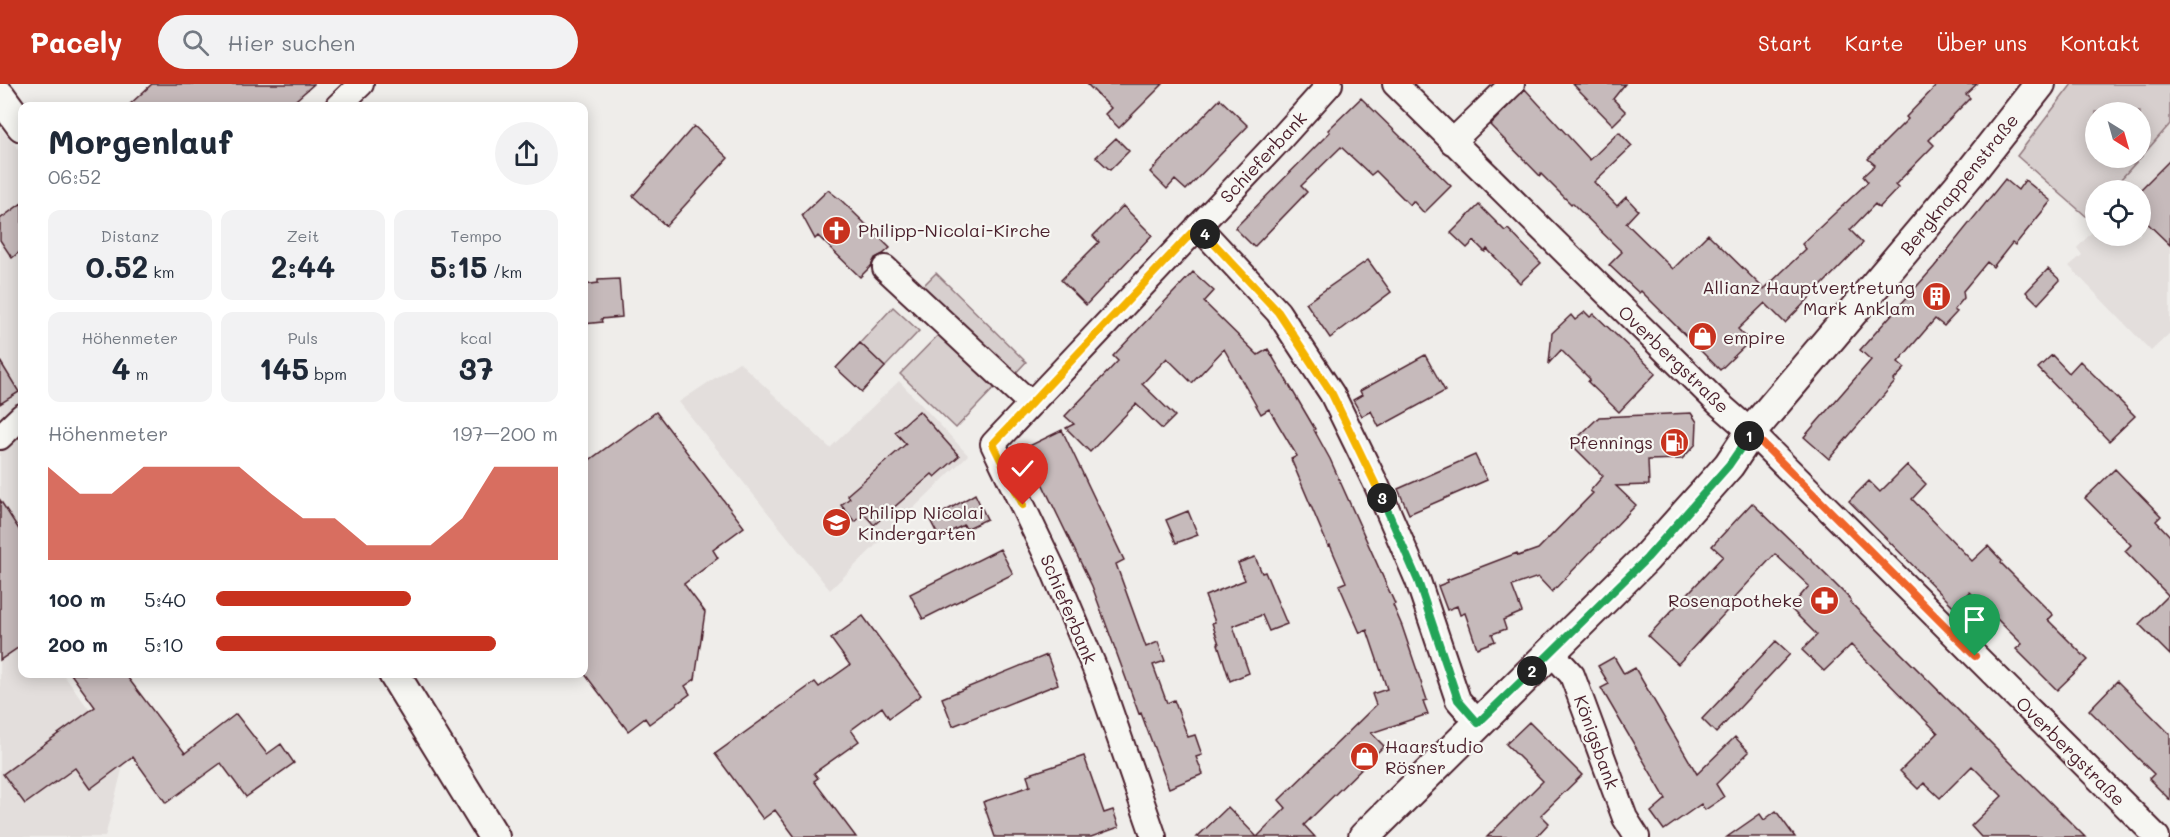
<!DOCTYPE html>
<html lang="de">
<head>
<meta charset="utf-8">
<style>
  :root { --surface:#fff; --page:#f2f2f3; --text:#1f2937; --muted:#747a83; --accent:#c8321e }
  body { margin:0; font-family:Mali,sans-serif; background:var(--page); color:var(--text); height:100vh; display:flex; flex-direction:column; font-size:22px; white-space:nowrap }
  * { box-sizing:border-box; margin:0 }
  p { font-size:20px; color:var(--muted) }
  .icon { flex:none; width:33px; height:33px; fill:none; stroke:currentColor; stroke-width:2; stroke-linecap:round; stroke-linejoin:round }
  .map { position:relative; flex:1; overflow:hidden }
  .details { position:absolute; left:18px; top:18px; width:570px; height:576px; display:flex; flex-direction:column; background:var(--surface); border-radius:12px; box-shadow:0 3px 15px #0003 }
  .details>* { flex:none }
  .needle { width:39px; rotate:143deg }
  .fabs { position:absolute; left:2085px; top:18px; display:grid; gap:12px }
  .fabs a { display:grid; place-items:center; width:66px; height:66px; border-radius:50%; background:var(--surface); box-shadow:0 3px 15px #0003; font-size:30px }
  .pin { position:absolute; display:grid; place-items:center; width:51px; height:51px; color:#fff; margin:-62px -26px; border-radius:50% 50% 50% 0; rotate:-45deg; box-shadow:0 0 6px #0007 }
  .pin .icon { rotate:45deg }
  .km { position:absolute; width:30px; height:30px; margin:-15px; border-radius:50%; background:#222; color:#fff; font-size:16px; line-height:30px; text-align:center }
  .round { display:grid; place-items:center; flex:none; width:63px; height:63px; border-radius:32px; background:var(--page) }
  .overview { display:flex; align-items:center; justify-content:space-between; height:102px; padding:0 30px }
  h1 { font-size:33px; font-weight:700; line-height:45px }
  .figures { display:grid; grid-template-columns:repeat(3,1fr); gap:9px; height:102px; padding:6px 30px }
  .figures div { display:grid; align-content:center; border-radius:12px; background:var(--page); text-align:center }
  .figures b { font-size:30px; font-weight:700 }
  .figures small { font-size:16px; font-weight:400 }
  .figures p { font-size:16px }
  .chart { height:168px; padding:12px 30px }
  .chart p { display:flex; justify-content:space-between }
  .chart svg { width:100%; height:108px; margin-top:6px; fill:var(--accent); opacity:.7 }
  ul { padding:0 30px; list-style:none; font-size:20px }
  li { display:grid; grid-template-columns:96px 72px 1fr; align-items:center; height:45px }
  li i { height:15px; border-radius:8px; background:var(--accent) }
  header { display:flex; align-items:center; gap:36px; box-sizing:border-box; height:84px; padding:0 30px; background:var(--accent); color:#fff }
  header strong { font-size:28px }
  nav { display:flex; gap:33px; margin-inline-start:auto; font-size:21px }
  .search { width:420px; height:54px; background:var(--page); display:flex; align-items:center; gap:15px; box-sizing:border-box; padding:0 21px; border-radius:33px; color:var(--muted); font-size:22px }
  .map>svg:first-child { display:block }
  .built { fill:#e3dedc }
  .green { fill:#d7cfce; stroke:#90777c; stroke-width:1.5 }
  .building { fill:#c6babb; stroke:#4a1f2b; stroke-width:1.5 }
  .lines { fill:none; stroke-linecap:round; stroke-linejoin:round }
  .minor-casing { stroke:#4a1f2b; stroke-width:28 }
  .tertiary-casing { stroke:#4a1f2b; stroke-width:34 }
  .minor { stroke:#f6f6f2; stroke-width:24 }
  .tertiary { stroke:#f6f6f2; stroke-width:30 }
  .split-1-casing { stroke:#fff; stroke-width:12 }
  .split-2-casing { stroke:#fff; stroke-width:12 }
  .split-3-casing { stroke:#fff; stroke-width:12 }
  .split-4-casing { stroke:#fff; stroke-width:12 }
  .split-5-casing { stroke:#fff; stroke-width:12 }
  .split-1 { stroke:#f0652b; stroke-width:8 }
  .split-2 { stroke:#22a559; stroke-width:8 }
  .split-3 { stroke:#22a559; stroke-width:8 }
  .split-4 { stroke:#f5b400; stroke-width:8 }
  .split-5 { stroke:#f5b400; stroke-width:8 }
  .labels { text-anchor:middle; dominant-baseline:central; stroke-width:4.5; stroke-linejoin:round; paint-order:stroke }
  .street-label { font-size:18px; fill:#4a1f2b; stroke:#f6f6f2 }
  .poi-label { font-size:18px; fill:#4a1f2b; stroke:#f6f6f2; text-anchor:start }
</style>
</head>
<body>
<header>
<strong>Pacely</strong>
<div class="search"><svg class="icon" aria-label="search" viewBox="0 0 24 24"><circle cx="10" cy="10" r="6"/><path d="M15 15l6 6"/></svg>Hier suchen</div>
<nav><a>Start</a><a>Karte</a><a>Über uns</a><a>Kontakt</a></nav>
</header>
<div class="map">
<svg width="2170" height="753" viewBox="0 0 2170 753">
  <rect width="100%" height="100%" fill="#efedea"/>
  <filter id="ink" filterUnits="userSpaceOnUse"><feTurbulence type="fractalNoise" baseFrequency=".0167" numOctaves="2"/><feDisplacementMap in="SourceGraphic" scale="12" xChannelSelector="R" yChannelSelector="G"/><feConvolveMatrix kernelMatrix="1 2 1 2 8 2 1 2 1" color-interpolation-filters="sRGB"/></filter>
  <g filter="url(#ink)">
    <path class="built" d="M2170,40V249L2151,267L2069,182L2082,171L2077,164L2095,145L2096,152H2140V106H2111Z
      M0,44L22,69V590H63L125,674L105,753H0Z
      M739,278L830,364L899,297L968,371L830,506L679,318Z"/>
    <path class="green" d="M2072,0H2170V40L2141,73L2140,28H2096V74H2140L2111,106H2096L2095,123L2087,133L2017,72Z
      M936,189L1026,278L1011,294L920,205Z
      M893,223L919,247L885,283L860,259Z
      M942,247L997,301L956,344L900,290Z"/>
    <path class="building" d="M152,0H314L289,22H128Z
      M1087,0H1163L1119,44L1105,30L1111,24Z
      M1573,0H1625L1613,15L1626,28L1613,41Z
      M1938,0H1977L1966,10L1970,14L1929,56L1934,61L1895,101L1898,104L1879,124L1875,120L1850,146L1863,159L1785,239L1765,219L1738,245L1750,257L1720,286L1641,207L1639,209L1609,181L1622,168L1572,119L1571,120L1541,90L1540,92L1490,41L1525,5L1590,76L1619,48L1632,62L1594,98L1617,122L1626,113L1638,126L1626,139L1673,185L1708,150L1764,205L1806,165L1802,160L1868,98L1863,92L1875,81L1868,75L1908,35L1906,33Z
      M1361,14L1451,102L1424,129L1413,117L1410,121L1376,87L1371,91L1341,63L1301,102L1307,108L1254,163L1235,144L1330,48L1328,46Z
      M1220,15L1248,42L1186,106L1175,96L1167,105L1150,88Z
      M694,42L728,74L666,142L633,112Z
      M1116,54L1129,67L1110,86L1096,73Z
      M2170,76V161L2140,132V106Z
      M2005,95L2018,106L2025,96L2051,117L2015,161L2012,159L1993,183L1987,178L1963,207L1964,214L1954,226L1957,228L1944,242L1935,235L1898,278L1905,284L1894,296L1895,298L1829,375L1804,353L1871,276L1860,266L1934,183Z
      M828,106L842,117L890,164L883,170L875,174L871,182L860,193L818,152L815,155L802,131Z
      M22,119V166L12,174L0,156V135Z
      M1479,121L1505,147L1508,145L1541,179L1520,199L1487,165L1485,168L1474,157L1467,164L1451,149Z
      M1123,122L1152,151L1086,221L1061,196L1099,158L1093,152Z
      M1368,176L1391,208L1330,254L1306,219Z
      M2048,185L2060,196L2038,220L2026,208Z
      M1193,188L1214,207L1204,218L1258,271L1268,265L1315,345L1314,346L1330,375L1395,520L1393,521L1402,542L1427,616L1423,617L1428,630L1371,649L1384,662L1304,741L1315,753H1197L1228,723L1257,753L1286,724L1279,716L1376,621L1372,610L1387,605L1367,546L1360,549L1339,501L1346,498L1330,461L1328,462L1291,375L1297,372L1269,325L1261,330L1224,265L1192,299L1167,274L1142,300L1175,332L1162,345L1136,320L1090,368L1066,344L1074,340L1065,332L1118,277L1113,272Z
      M619,195L622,233L601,235L602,238L584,240V201L598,199V196Z
      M1585,228L1590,233L1594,230L1656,289L1619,328L1588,298L1590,295L1561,266L1549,279L1552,249L1571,231L1575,236Z
      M860,259L885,283L862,308L836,284Z
      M1425,271L1445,307L1379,343L1371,327L1362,332L1353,316L1362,311L1360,307Z
      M2052,271L2069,289L2080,277L2135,332L2109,357L2038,284Z
      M0,277L19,308L0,320Z
      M919,327L959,372L935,393L932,390L874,441L864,430L855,438L841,421L850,414L847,411L906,360L895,348Z
      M656,328L744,443L713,466L718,474L684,500L705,528L695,595L685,602L690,610L649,640L645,634L628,647L584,589V380Z
      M1691,329L1697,338L1696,360L1682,375L1648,376L1649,401L1616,402L1636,421L1552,508L1538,493L1512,502L1522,528L1503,536L1506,545L1492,550L1495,557L1477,564L1465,529L1460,531L1457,522L1447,526L1438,502L1448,498L1447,496L1517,469L1518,472L1538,465L1593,409L1590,407L1603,392L1571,360L1599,333Z
      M1062,346L1124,476L1116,480L1146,563L1158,558L1165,577L1153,581L1167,619L1174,616L1188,653L1195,651L1202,671L1196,673L1203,690L1169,704L1141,629L1139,630L1092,502L1025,364Z
      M1475,371L1487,396L1409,430L1398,405Z
      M1907,381L1926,400L1912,415L1972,477L1988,462L2002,477L2001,479L2053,531L2048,536L2088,576L2057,606L2016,565L2022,560L1970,508L1955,524L1849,417L1869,397L1880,408Z
      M2115,385L2161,432L2156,437L2170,452V571L2139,540L2168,511L2125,467L2131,461L2085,414Z
      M975,410L987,435L966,445L964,441L939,453L930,436Z
      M0,416L22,450V561L0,576Z
      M1752,419L1812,477L1851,516L1850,518L2085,753H1981L1971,742L2002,712L1972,682L1940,714L1924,699L1918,705L1900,687L1938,649L1851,561L1824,587L1802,566L1817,551L1790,524L1809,502L1775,470L1734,514L1737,516L1678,580L1648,552L1723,472L1712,462Z
      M1188,427L1198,451L1176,459L1166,436Z
      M1000,465L1013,490L923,535L910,510Z
      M1255,473L1262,489L1265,488L1287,540L1269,547L1262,531L1233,542L1249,589L1230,597L1218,560H1219L1212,539L1215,538L1205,512L1245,496L1238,479Z
      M863,532L921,611L889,634L882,623L851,646L859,657L814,689L818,694L814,697L856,753H795L775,726L763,735L715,670L815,598L819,603L850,581L831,555Z
      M1776,557L1790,570L1716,649L1702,635Z
      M1047,571L1058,600L953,642L942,614Z
      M1614,573L1624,590L1635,584L1697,690L1735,653L1749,668L1716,700L1724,713L1705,726L1701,720L1664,746L1651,728L1666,715L1601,604L1609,600L1598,582Z
      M71,590H125L185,669L236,630L267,670L281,660L294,679L246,713L221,679L166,719L133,673L90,705L75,684L25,720L3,690L95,623Z
      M2117,597L2170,650V716L2149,695L2154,690L2089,626Z
      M1529,638L1582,691L1541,731L1549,739L1536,753H1487L1543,697L1506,660Z
      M1084,672L1104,729L1113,726L1119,743L1091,753H995L983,718L1030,702L1027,691Z
      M1776,727L1795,753H1727L1760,730L1764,736Z"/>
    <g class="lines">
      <defs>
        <path id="minor" d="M1395,0L1718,319L1751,348L2157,753
          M338,22L361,0
          M1452,58L1512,0
          M1198,142L1278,228L1332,310L1377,402L1418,497L1458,616L1478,639
          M885,184L1031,320
          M0,353L22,332
          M1551,568L1572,591L1625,734L1637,753
          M1154,753L1098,592L1052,483L993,360L1276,60L1330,0"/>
        <path id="tertiary" d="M0,12L22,42
          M394,590L494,753
          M1364,753L1646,474L1729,381L1751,348L1970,89L2040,0"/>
      </defs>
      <use href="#minor" class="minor-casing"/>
      <use href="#tertiary" class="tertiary-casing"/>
      <use href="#minor" class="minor"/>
      <use href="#tertiary" class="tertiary"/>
    </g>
  </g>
  <g class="lines" filter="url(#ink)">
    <defs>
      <path id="split-1" d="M1749,352L1751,348L1975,572"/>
      <path id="split-2" d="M1532,587L1647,474L1729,381L1749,352"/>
      <path id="split-3" d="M1382,414L1418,497L1458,616L1478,639L1532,587"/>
      <path id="split-4" d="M1205,150L1278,228L1332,310L1382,414"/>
      <path id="split-5" d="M1023,421L993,360L1198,142L1205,150"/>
    </defs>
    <use href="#split-1" class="split-1-casing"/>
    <use href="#split-2" class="split-2-casing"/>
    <use href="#split-3" class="split-3-casing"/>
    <use href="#split-4" class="split-4-casing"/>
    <use href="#split-5" class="split-5-casing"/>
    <use href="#split-1" class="split-1"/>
    <use href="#split-2" class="split-2"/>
    <use href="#split-3" class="split-3"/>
    <use href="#split-4" class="split-4"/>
    <use href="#split-5" class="split-5"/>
  </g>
  <defs>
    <symbol id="church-disc" viewBox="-11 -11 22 22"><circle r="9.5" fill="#c8321e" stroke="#f6f6f2"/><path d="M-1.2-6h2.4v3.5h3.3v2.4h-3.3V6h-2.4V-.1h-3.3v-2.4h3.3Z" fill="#fff"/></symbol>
    <symbol id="building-disc" viewBox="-11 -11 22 22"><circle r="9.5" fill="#c8321e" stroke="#f6f6f2"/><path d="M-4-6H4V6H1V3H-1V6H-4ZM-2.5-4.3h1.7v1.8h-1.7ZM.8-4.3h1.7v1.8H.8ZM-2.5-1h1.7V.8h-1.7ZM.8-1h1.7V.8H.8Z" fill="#fff"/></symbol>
    <symbol id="shop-disc" viewBox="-11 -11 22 22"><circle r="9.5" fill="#c8321e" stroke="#f6f6f2"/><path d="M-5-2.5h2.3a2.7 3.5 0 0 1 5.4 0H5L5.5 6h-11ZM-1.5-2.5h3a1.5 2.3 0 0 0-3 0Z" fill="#fff"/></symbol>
    <symbol id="fuel-disc" viewBox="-11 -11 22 22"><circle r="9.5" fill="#c8321e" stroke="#f6f6f2"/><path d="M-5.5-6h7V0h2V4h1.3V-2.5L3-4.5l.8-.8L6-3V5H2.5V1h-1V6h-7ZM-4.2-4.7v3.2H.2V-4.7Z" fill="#fff"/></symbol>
    <symbol id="school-disc" viewBox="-11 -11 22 22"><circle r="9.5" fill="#c8321e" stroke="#f6f6f2"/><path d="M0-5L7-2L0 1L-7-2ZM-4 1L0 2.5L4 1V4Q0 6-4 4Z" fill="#fff"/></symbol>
    <symbol id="pharmacy-disc" viewBox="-11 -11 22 22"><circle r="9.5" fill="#c8321e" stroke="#f6f6f2"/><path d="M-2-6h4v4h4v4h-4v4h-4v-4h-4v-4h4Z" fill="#fff"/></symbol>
  </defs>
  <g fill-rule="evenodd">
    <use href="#church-disc" x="820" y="130" width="33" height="33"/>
    <use href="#building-disc" x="1920" y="196" width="33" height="33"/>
    <use href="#shop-disc" x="1686" y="236" width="33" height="33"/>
    <use href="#fuel-disc" x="1658" y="342" width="33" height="33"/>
    <use href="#school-disc" x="820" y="422" width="33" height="33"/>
    <use href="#pharmacy-disc" x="1808" y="500" width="33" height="33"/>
    <use href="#shop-disc" x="1348" y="656" width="33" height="33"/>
  </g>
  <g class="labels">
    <g class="street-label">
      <text transform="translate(1263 73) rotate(-47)">Schieferbank</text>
      <text transform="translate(1959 100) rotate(-51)">Bergknappenstraße</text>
      <text transform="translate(1674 275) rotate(44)">Overbergstraße</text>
      <text transform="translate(1069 525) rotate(67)">Schieferbank</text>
      <text transform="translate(1597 658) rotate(70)">Königsbank</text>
      <text transform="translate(2071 667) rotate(45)">Overbergstraße</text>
    </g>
    <g class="poi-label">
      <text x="858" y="146">Philipp-Nicolai-Kirche</text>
      <text x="1915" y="203" text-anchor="end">Allianz Hauptvertretung<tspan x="1915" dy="21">Mark Anklam</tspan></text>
      <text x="1723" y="253">empire</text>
      <text x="1653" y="358" text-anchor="end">Pfennings</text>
      <text x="858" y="428">Philipp Nicolai<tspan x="858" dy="21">Kindergarten</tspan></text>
      <text x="1803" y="516" text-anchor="end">Rosenapotheke</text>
      <text x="1385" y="662">Haarstudio<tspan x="1385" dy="21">Rösner</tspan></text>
    </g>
  </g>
</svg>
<div class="fabs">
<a><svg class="needle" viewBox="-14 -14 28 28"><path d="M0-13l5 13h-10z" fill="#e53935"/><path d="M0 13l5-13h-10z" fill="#747a83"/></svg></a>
<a><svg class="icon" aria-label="locate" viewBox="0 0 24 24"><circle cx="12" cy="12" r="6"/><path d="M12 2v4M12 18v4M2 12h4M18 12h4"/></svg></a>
</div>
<div class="pin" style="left:1975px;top:572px;background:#1e9e55"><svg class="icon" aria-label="arrive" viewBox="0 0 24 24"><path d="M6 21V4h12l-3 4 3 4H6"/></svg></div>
<div class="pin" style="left:1023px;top:421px;background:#d93025"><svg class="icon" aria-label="check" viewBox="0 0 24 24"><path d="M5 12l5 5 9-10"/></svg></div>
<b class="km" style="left:1749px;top:352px">1</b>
<b class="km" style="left:1532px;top:587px">2</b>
<b class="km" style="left:1382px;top:414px">3</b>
<b class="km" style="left:1205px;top:150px">4</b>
<section class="details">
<div class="overview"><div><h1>Morgenlauf</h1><p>06:52</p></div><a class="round"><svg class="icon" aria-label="share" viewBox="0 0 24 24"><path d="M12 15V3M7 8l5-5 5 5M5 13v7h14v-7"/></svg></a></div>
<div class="figures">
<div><p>Distanz</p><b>0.52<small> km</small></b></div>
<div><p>Zeit</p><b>2:44</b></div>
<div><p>Tempo</p><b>5:15<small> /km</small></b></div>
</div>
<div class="figures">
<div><p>Höhenmeter</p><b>4<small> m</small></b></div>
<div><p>Puls</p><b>145<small> bpm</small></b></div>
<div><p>kcal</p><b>37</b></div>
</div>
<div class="chart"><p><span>Höhenmeter</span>197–200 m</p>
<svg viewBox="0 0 160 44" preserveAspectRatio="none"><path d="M0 44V6L10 17L20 17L30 6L40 6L50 6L60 6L70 17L80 27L90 27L100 38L110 38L120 38L130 27L140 6L150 6L160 6V44z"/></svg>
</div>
<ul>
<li><b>100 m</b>5:40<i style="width:57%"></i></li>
<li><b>200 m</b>5:10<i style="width:82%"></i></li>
</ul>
</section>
</div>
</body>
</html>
